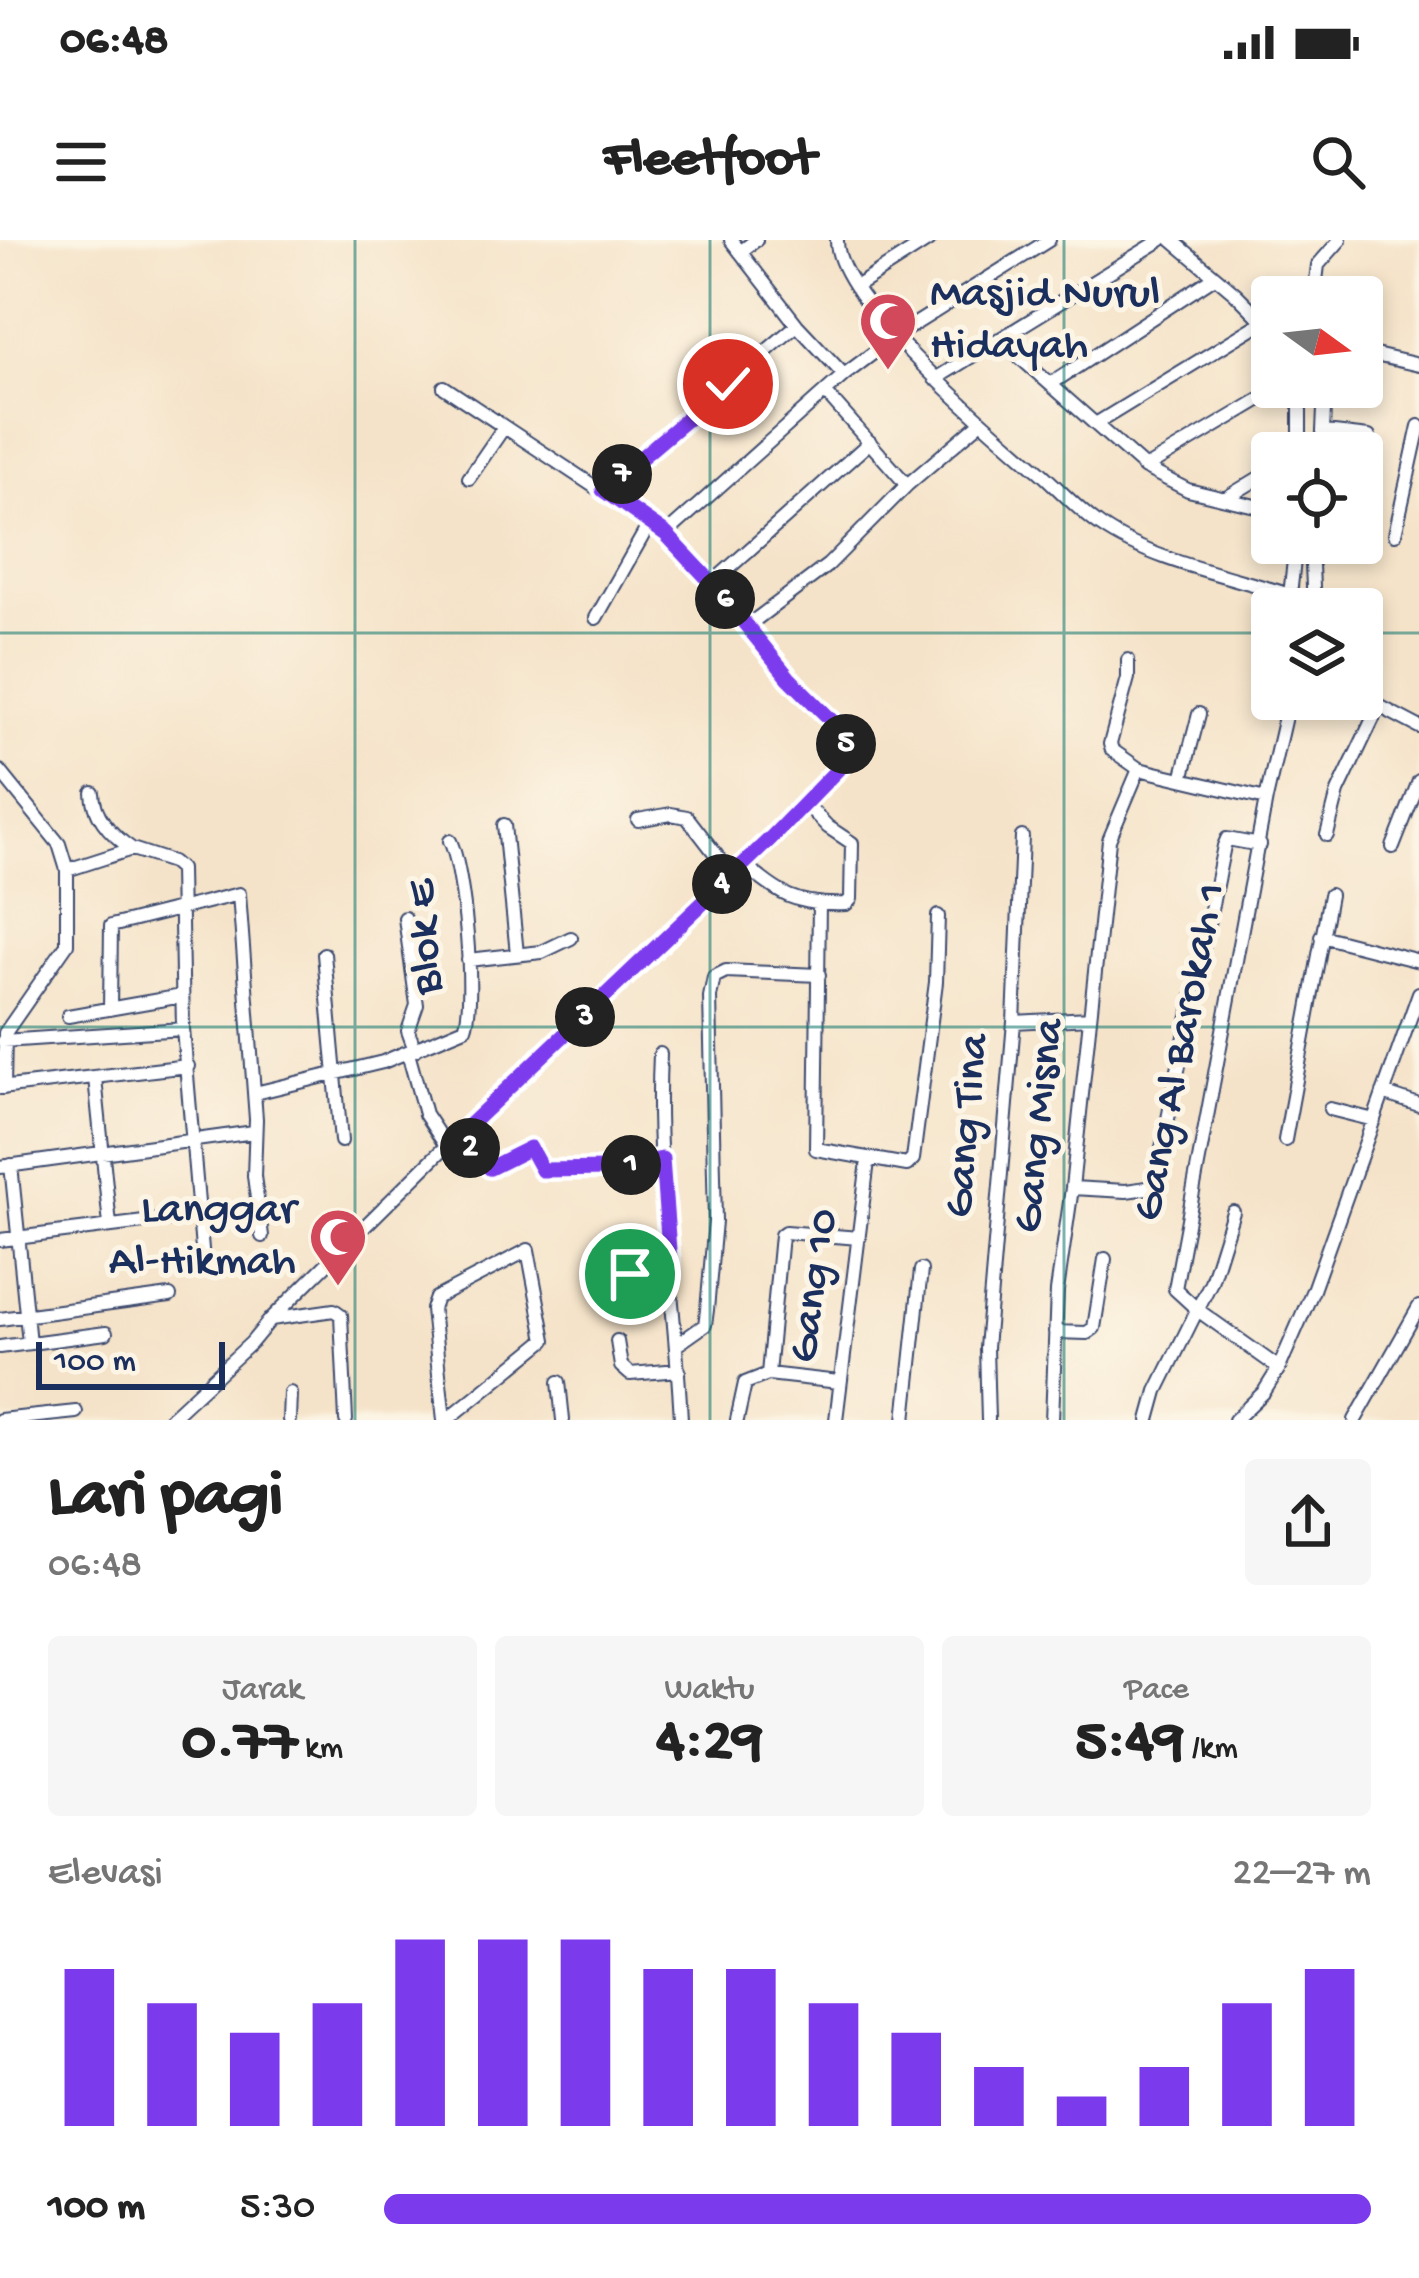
<!DOCTYPE html>
<html lang="id">
<head>
<meta charset="utf-8">
<style>
  :root { --surface:#fff; --page:#f6f6f6; --text:#222; --muted:#767676; --accent:#7c3aed }
  body { margin:0; font-family:"Gochi Hand",sans-serif; background:var(--page); color:var(--text); height:100vh; display:flex; flex-direction:column; font-size:45px; white-space:nowrap }
  * { box-sizing:border-box; margin:0 }
  p { font-size:39px; color:var(--muted) }
  .icon { flex:none; width:66px; height:66px; fill:none; stroke:currentColor; stroke-width:2; stroke-linecap:round; stroke-linejoin:round }
  .map { position:relative; height:1180px; overflow:hidden }
  .sheet { display:flex; flex-direction:column; background:var(--surface); flex:1 }
  .sheet>* { flex:none }
  .needle { width:78px; rotate:105deg }
  .tools { position:absolute; left:1251px; top:36px; display:grid; gap:24px }
  .tools a { display:grid; place-items:center; width:132px; height:132px; border-radius:12px; background:var(--surface); box-shadow:0 6px 18px #0003; font-size:60px }
  .scale { position:absolute; left:36px; bottom:30px; width:189px; box-sizing:border-box; padding-left:12px; border:6px solid #1b2f5e; border-top:0; font-size:33px; line-height:42px; white-space:nowrap; color:#1b2f5e; -webkit-text-stroke:9px #fcf5e5; paint-order:stroke }
  .pin { position:absolute; display:grid; place-items:center; width:102px; height:102px; color:#fff; margin:-51px; border:6px solid #fff; border-radius:50%; box-shadow:0 3px 12px #0007 }
  .km { position:absolute; width:60px; height:60px; margin:-30px; border-radius:50%; background:#222; color:#fff; font-size:33px; line-height:60px; text-align:center }
  .round { display:grid; place-items:center; flex:none; width:126px; height:126px; border-radius:12px; background:var(--page) }
  .overview { display:flex; align-items:center; justify-content:space-between; height:204px; padding:0 48px }
  h1 { font-size:66px; font-weight:800; line-height:90px }
  .figures { display:grid; grid-template-columns:repeat(3,1fr); gap:18px; height:204px; padding:12px 48px }
  .figures div { display:grid; align-content:center; border-radius:12px; background:var(--page); text-align:center }
  .figures b { font-size:60px; font-weight:800 }
  .figures small { font-size:33px; font-weight:400 }
  .figures p { font-size:33px }
  .chart { height:336px; padding:24px 48px }
  .chart p { display:flex; justify-content:space-between }
  .chart svg { width:100%; height:216px; margin-top:12px; stroke:var(--accent); stroke-width:6 }
  ul { padding:0 48px; list-style:none; font-size:39px }
  li { display:grid; grid-template-columns:192px 144px 1fr; align-items:center; height:90px }
  li i { height:30px; border-radius:15px; background:var(--accent) }
  .status { display:flex; justify-content:space-between; align-items:center; height:84px; padding:0 60px; background:var(--surface); direction:ltr }
  .status svg { height:33px; fill:currentColor }
  header { display:flex; justify-content:space-between; align-items:center; height:156px; padding:0 48px; background:var(--surface); font-size:54px; font-weight:800 }
  .map>svg:first-child { display:block }
  .lines { fill:none; stroke-linecap:round; stroke-linejoin:round }
  .minor-casing { stroke:#3c4a6e; stroke-width:16 }
  .minor { stroke:#fff; stroke-width:12 }
  .route-casing { stroke:#fff; stroke-width:24 }
  .route { stroke:#7c3aed; stroke-width:15 }
  .grid { fill:none; stroke:#0f766e; stroke-width:3; stroke-opacity:0.55 }
  .labels { text-anchor:middle; dominant-baseline:central; stroke-width:10; stroke-linejoin:round; paint-order:stroke }
  .poi-label { font-size:45px; fill:#1b2f5e; stroke:#fcf5e5; text-anchor:start }
  .street-label { font-size:45px; fill:#1b2f5e; stroke:#fcf5e5 }
</style>
</head>
<body>
<div class="status"><b>06:48</b><svg viewBox="0 0 49 12"><path d="M0 12V9h3v3zM5 12V6h3v6zM10 12V3h3v9zM15 12V0h3v12zM26 1h20v11H26zM47 4h2v5h-2z"/></svg></div>
<header><svg class="icon" aria-label="menu" viewBox="0 0 24 24"><path d="M4 6h16M4 12h16M4 18h16"/></svg>Fleetfoot<svg class="icon" aria-label="search" viewBox="0 0 24 24"><circle cx="10" cy="10" r="6"/><path d="M15 15l6 6"/></svg></header>
<div class="map">
<svg width="1419" height="1180" viewBox="0 0 1419 1180">
  <rect width="100%" height="100%" fill="#fcf5e5"/>
  <filter id="ink" filterUnits="userSpaceOnUse"><feTurbulence type="fractalNoise" baseFrequency=".00833" numOctaves="2"/><feDisplacementMap in="SourceGraphic" scale="24" xChannelSelector="R" yChannelSelector="G"/><feConvolveMatrix kernelMatrix="1 2 1 2 8 2 1 2 1" color-interpolation-filters="sRGB"/></filter>
  <filter id="wash" filterUnits="userSpaceOnUse"><feTurbulence type="fractalNoise" baseFrequency=".004" numOctaves="4" result="noise"/><feDisplacementMap in="SourceGraphic" scale="48" xChannelSelector="R" yChannelSelector="G"/><feGaussianBlur stdDeviation="2.7" result="paint"/><feColorMatrix in="noise" values="0 0 0 0 0 0 0 0 0 0 0 0 0 0 0 0 0 1.4 0 .05"/><feComposite in="paint" operator="in"/></filter>
  <g filter="url(#wash)">
    <rect width="100%" height="100%" fill="#f5e3c9"/>
  </g>
  <g filter="url(#ink)">
    <g class="lines">
      <defs>
        <path id="minor" d="M731,0L797,85L844,135
          M837,0C835,59 993,191 1039,231C1059,249 1079,271 1101,286C1151,321 1231,336 1290,355
          M1172,0L1235,53L1272,90
          M740,12L756,0
          M857,46L929,0
          M1314,57L1318,25L1340,0
          M999,99L1145,228L1188,250L1272,270
          M1362,112L1419,125
          M935,139L1161,0
          M1052,143L1213,38
          M825,152L907,245
          M1097,183L1264,81
          M1325,192L1369,197
          M1300,213V147
          M1322,213L1325,147
          M1145,228L1281,147
          M469,238L504,187
          M603,250L797,85
          M1226,258L1272,230
          M666,294L844,135L896,96L1049,0
          M1395,294L1419,186
          M1296,303L1290,355L1304,369
          M1311,303L1314,369
          M712,343L870,202
          M596,378L651,281
          M747,386L828,325L907,245L982,181
          M1128,420V438L1110,504L1112,510L1139,529
          M1362,448L1379,466L1419,487
          M0,531L59,604L67,630V704L5,793L4,848
          M1182,539L1199,474
          M93,553C94,577 113,596 132,609
          M638,580L671,574L687,577L731,634
          M504,585L517,714
          M1327,595L1338,552L1379,466
          M1393,607L1419,541
          M743,623C778,655 797,666 846,664L851,659L852,603L828,587L806,564
          M67,630L132,609L172,622L180,629L183,789L203,1021
          M819,663L816,909L907,925L913,919L936,742L938,676
          M405,678L417,765L408,791L415,810
          M1321,696L1419,721
          M324,714L341,901
          M468,720L542,712L571,698
          M110,769L111,686L239,654L256,879L254,936L262,996
          M68,776L182,756
          M1014,782L1090,778
          M3,801L183,789
          M408,813L425,874L446,906
          M660,814C654,936 675,1059 681,1180
          M95,838L110,985
          M0,848L188,826
          M255,853L383,822L465,788C476,759 464,629 450,601
          M1383,853L1419,865
          M1330,869L1374,880
          M459,895L490,928L530,908L542,930L608,929L662,919
          M1285,900L1330,655
          M11,925L29,1103
          M0,927L254,892
          M1072,948L1126,951L1154,947L1224,606L1227,599L1260,605
          M0,1000L200,975
          M594,1035L671,1036
          M0,1079L170,1056
          M271,1079L334,1070L341,1075L346,1180
          M1055,1092L1087,1093L1094,1088L1105,1019
          M617,1101L621,1126L630,1134L679,1130
          M678,1104L705,1085L707,1070L715,981L710,757L714,737L726,731L819,735
          M0,1107L106,1093
          M1279,1128L1199,1071L1175,1049L1266,559L1289,459
          M559,1142L563,1180
          M839,1142L768,1134L781,995L785,992L859,998
          M0,1180L76,1172
          M168,1180L251,1103L270,1080L446,906L508,852L771,598L840,527L846,507L845,496L833,481L789,438L712,343L666,294L444,147
          M289,1180L290,1153
          M444,1180L432,1069L436,1058L528,1010L545,1100L447,1180
          M737,1180L745,1143L768,1134
          M836,1180L868,921
          M905,1180L921,1030
          M988,1180L986,1108L1014,782L1022,597
          M1052,1180L1057,1051L1072,948L1109,600L1139,529L1266,559
          M1149,1180L1157,1151L1211,1042L1233,972
          M1235,1180L1264,1152L1279,1128L1313,1050L1419,753
          M1355,1180L1419,1067"/>
      </defs>
      <use href="#minor" class="minor-casing"/>
      <use href="#minor" class="minor"/>
    </g>
  </g>
  <g class="lines" filter="url(#ink)">
    <defs>
      <path id="route" d="M630,1034L671,1036L662,919L608,929L542,930L530,908L490,928L459,895L771,598L840,527L847,507L845,496L832,481L789,438L712,343L666,294L603,250L728,144"/>
    </defs>
    <use href="#route" class="route-casing"/>
    <use href="#route" class="route"/>
  </g>
  <path class="grid" d="M355,0V1180M710,0V1180M1064,0V1180M0,393H1272M1362,393H1419M0,787H1419"/>
  <defs>
    <symbol id="mosque-pin" viewBox="-11 -11 22 30"><path d="M0 17L-7.5 6A9.5 9.5 0 1 1 7.5 6Z" fill="#d1495b" stroke="#fcf5e5"/><path d="M3.5-4.9A6 6 0 1 0 3.5 4.9A5 5 0 1 1 3.5-4.9Z" fill="#fff"/></symbol>
  </defs>
  <g fill-rule="evenodd">
    <use href="#mosque-pin" x="855" y="48" width="66" height="90"/>
    <use href="#mosque-pin" x="305" y="964" width="66" height="90"/>
  </g>
  <g class="labels">
    <g class="poi-label">
      <text x="930" y="55">Masjid Nurul<tspan x="930" dy="52">Hidayah</tspan></text>
      <text x="296" y="971" text-anchor="end">Langgar<tspan x="296" dy="52">Al-Hikmah</tspan></text>
    </g>
    <g class="street-label">
      <text transform="translate(427 697) rotate(-94)">Blok E</text>
      <text transform="translate(1182 812) rotate(-79)">Gang Al Barokah 1</text>
      <text transform="translate(969 886) rotate(-85)">Gang Tina</text>
      <text transform="translate(1041 886) rotate(-84)">Gang Misna</text>
      <text transform="translate(816 1046) rotate(-82)">Gang 10</text>
    </g>
  </g>
</svg>
<div class="tools">
<a><svg class="needle" viewBox="-14 -14 28 28"><path d="M0-13l5 13h-10z" fill="#e53935"/><path d="M0 13l5-13h-10z" fill="#767676"/></svg></a>
<a><svg class="icon" aria-label="locate" viewBox="0 0 24 24"><circle cx="12" cy="12" r="6"/><path d="M12 2v4M12 18v4M2 12h4M18 12h4"/></svg></a>
<a><svg class="icon" aria-label="layers" viewBox="0 0 24 24"><path d="M12 4l9 5-9 5-9-5zM3 14l9 5 9-5"/></svg></a>
</div>
<div class="scale">100 m</div>
<div class="pin" style="left:630px;top:1034px;background:#1e9e55"><svg class="icon" aria-label="arrive" viewBox="0 0 24 24"><path d="M6 21V4h12l-3 4 3 4H6"/></svg></div>
<div class="pin" style="left:728px;top:144px;background:#d93025"><svg class="icon" aria-label="check" viewBox="0 0 24 24"><path d="M5 12l5 5 9-10"/></svg></div>
<b class="km" style="left:631px;top:925px">1</b>
<b class="km" style="left:470px;top:908px">2</b>
<b class="km" style="left:585px;top:777px">3</b>
<b class="km" style="left:722px;top:644px">4</b>
<b class="km" style="left:846px;top:504px">5</b>
<b class="km" style="left:725px;top:359px">6</b>
<b class="km" style="left:622px;top:234px">7</b>
</div>
<section class="sheet">
<div class="overview"><div><h1>Lari pagi</h1><p>06:48</p></div><a class="round"><svg class="icon" aria-label="share" viewBox="0 0 24 24"><path d="M12 15V3M7 8l5-5 5 5M5 13v7h14v-7"/></svg></a></div>
<div class="figures">
<div><p>Jarak</p><b>0.77<small> km</small></b></div>
<div><p>Waktu</p><b>4:29</b></div>
<div><p>Pace</p><b>5:49<small> /km</small></b></div>
</div>
<div class="chart"><p><span>Elevasi</span>22–27 m</p>
<svg viewBox="0 0 160 44" preserveAspectRatio="none"><path d="M5 44V12M15 44V19M25 44V25M35 44V19M45 44V6M55 44V6M65 44V6M75 44V12M85 44V12M95 44V19M105 44V25M115 44V32M125 44V38M135 44V32M145 44V19M155 44V12"/></svg>
</div>
<ul>
<li><b>100 m</b>5:30<i style="width:100%"></i></li>
</ul>
</section>
</body>
</html>
